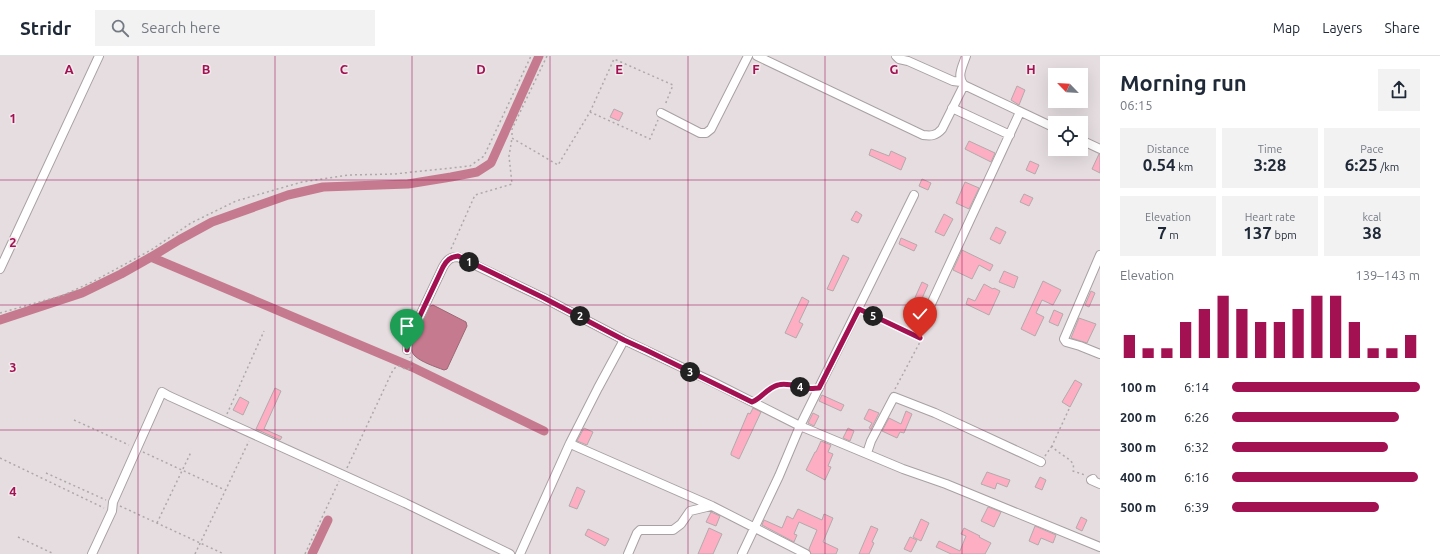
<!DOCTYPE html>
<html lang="en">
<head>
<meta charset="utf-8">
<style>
  :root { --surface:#fff; --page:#f2f2f3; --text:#1f2937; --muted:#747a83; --line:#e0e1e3; --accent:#a31153 }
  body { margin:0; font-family:Ubuntu,sans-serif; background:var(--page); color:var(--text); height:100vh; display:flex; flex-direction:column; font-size:15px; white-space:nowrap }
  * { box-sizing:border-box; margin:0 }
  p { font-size:13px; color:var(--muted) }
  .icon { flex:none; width:22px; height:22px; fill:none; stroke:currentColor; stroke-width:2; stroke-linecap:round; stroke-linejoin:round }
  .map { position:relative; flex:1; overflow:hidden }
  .side { display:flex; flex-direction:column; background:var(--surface); width:340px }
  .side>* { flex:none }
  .needle { width:26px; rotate:295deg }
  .fabs { position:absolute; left:1048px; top:12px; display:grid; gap:8px }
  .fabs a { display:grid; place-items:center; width:40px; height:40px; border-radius:0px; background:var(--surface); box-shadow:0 4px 16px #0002; font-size:20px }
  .pin { position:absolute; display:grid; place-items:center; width:34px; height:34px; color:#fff; margin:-41px -17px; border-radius:50% 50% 50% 0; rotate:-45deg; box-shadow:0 0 4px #0007 }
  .pin .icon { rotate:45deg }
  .km { position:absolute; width:20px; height:20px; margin:-10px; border-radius:50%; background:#222; color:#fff; font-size:11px; line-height:20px; text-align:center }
  .round { display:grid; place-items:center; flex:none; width:42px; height:42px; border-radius:0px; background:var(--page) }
  .overview { display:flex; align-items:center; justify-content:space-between; height:68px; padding:0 20px }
  h1 { font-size:22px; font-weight:700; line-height:30px }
  .figures { display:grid; grid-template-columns:repeat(3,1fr); gap:6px; height:68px; padding:4px 20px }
  .figures div { display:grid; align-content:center; border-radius:0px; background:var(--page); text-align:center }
  .figures b { font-size:17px; font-weight:700 }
  .figures small { font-size:11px; font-weight:400 }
  .figures p { font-size:11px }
  .chart { height:112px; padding:8px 20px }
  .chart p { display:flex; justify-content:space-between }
  .chart svg { width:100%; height:72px; margin-top:4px; stroke:var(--accent); stroke-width:6 }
  ul { padding:0 20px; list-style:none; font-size:13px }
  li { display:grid; grid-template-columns:64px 48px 1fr; align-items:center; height:30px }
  li i { height:10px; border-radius:5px; background:var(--accent) }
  header { display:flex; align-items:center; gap:24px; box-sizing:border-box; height:56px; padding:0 20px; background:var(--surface); border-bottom:1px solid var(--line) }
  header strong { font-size:19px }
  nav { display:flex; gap:22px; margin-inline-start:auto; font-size:14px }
  .search { width:280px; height:36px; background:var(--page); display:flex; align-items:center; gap:10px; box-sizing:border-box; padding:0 14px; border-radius:0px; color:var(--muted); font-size:15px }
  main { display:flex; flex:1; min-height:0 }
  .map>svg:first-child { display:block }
  .water { fill:#c57a8f; stroke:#9d6776 }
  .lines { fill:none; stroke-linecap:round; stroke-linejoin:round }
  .canal { stroke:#c57a8f; stroke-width:9 }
  .building { fill:#feaec3; stroke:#b2aaac }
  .minor-casing { stroke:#a8a0a2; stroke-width:10 }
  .path { stroke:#aea8a9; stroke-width:1.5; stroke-dasharray:2 3; stroke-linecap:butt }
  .minor { stroke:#fff; stroke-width:8 }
  .route-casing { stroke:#fff; stroke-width:8 }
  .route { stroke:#a31153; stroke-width:5 }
  .grid { fill:none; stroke:#a31153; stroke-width:1; stroke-opacity:0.55 }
  .grid-label { font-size:13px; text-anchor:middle; font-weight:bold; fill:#a31153; stroke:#f2eaec; stroke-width:3; stroke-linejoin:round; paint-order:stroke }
</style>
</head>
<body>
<header>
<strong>Stridr</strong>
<div class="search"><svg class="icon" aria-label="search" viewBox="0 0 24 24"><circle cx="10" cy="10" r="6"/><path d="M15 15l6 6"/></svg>Search here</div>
<nav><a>Map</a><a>Layers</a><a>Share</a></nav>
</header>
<main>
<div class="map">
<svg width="1100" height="498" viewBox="0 0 1100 498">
  <rect width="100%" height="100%" fill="#e5dddf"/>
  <path class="water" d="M433,249L466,266L467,270L447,313L444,314C436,311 421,306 415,300C404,291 423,262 428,251Z"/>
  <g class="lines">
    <path class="canal" d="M151,201L412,311L544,375
      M0,264L82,237L121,218L151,201L179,184L212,166L288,139L323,131L408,128L451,121L477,116L491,107L539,0
      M312,498L328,464"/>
  </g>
  <path class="building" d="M1017,30L1025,34L1019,49L1011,44Z
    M614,53L623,57L619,65L610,61Z
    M969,85L995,97L991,106L965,93Z
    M871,93L889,100L891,95L906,102L901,114L869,99Z
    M1099,98H1100V117L1092,113Z
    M1030,105L1039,109L1035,118L1026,114Z
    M922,123L931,127L928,134L919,130Z
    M965,126L979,132L969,153L956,147Z
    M1024,138L1033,142L1029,150L1020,146Z
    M856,155L862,159L858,167L851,164Z
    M944,158L953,163L944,180L935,176Z
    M996,171L1006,176L1000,188L990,183Z
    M901,182L917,189L914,195L899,188Z
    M962,194L993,209L990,215L979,209L972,223L953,214Z
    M843,199L849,202L833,235L827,233Z
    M1004,215L1018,221L1014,232L999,226Z
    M1043,225L1061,234L1053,249L1042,244L1036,257L1044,261L1035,280L1021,273Z
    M922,226L928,229L919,249L913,246Z
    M984,228L993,233L994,232L1000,235L989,259L966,248L968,242L975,245Z
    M1091,235L1095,237L1089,251L1085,249Z
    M802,241L809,245L799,266L803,268L796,282L785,277Z
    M1054,254L1063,258L1058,270L1049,266Z
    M1079,262L1096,268L1087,287L1071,282Z
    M1075,324L1082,328L1070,351L1062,346Z
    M275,332L281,335L264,373L282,381L280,384L256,373Z
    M822,339L844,349L841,355L819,345Z
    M240,341L249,346L243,359L233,354Z
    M753,352L761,356L739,403L731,399V397L748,357L750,358Z
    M869,353L879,357L871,373L869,372L872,367L864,363Z
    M906,355L912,358L904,377L900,376L897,382L882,375L889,362L901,368Z
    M813,357L819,360L814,370L808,367Z
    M584,372L593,376L587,389L577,385Z
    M848,372L854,375L850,385L843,382Z
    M821,385L831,389L828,396L833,398L828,410L831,411L825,424L806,414L815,396H816Z
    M987,416L1010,424L1007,431L997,427L995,433L981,428Z
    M1040,421L1046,424L1042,434L1035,431Z
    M577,431L585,435L577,453L569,450Z
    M988,451L1001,456L994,471L981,465Z
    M798,453L822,464L824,458L833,462L823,486L838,493L836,498H811L809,493L817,474L799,466L794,478L797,479L794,486L762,469L764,464L782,472L787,460L793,463Z
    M711,456L720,460L716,470L706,466Z
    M1081,461L1087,464L1082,475L1076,472Z
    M921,463L929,467L921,485L913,481Z
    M871,470L878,473L872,486L874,487L869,498H859Z
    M1035,470L1056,479L1053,487L1041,482L1038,489L1029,485Z
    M709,472L722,478L713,498H698Z
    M964,472L980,480L979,481L991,487L985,498H951L936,491L939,485L960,495L966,480L961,478Z
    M588,473L609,483L605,490L585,479Z
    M910,481L917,484L911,496L904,493Z"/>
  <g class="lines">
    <defs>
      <path id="minor" d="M757,0L923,79C931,80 936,80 942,73L964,29
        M896,0L899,3L908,5L953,25L961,26
        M966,0C963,9 956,21 964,29L1055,72
        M952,52L1010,79
        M661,57L700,77H706L711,73L748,0
        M1081,84L1100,93
        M1100,199L1064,283L1066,286L1080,290L1100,298
        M0,213L99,0
        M919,274L1020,56
        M407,294L408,285L443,211C447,204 450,201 458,201L544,242L624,284L713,326L800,370L903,413L946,428L1100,491
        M570,387L575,390L712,450L806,498
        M867,397L871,385L894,341L935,357L1041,406
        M1093,423L1091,424L1100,428
        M92,498L112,455L113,446L162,336L169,340L405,447L510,498
        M520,498L570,387L598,332L624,284
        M628,498L637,477L640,474H673L681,468L690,455L711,450
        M742,498L779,420L800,370L914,139"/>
    </defs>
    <use href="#minor" class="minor-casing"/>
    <path class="path" d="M547,0L512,73V82L558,109L590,56L650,83L658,64
      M590,56L614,3L673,29L665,49
      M451,193L475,139L512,128L509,100L512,82
      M866,256L913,279
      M0,257L64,239L94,225L151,194L191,167L236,145L302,126L349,119L394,118L470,110L484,100L531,0
      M895,333L920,286V281
      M761,342C782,321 784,331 810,332
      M1069,353L1052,390C1057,397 1070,402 1073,408C1074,410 1073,413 1073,415L1085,419
      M227,358L264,275
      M74,364L129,389
      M143,396L225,434
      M1045,400L1052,390
      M0,402L104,452
      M347,412L393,314L396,311L399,310L405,313H411L412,309L410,301
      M46,417L106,444
      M120,450L224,498
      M157,467L191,396
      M18,481L54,498
      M195,498L249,385
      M305,498L339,425"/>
    <use href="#minor" class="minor"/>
  </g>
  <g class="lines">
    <defs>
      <path id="route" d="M407,294L408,285L443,211C447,204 450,201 458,200L544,242L624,284L646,294L752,346C762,342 767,332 778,329C787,326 798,331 806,332C811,333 815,332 819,332L859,253L920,282"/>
    </defs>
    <use href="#route" class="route-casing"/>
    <use href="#route" class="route"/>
  </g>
  <path class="grid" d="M138,0V498M275,0V498M412,0V498M550,0V498M688,0V498M825,0V498M962,0V498M0,124H1100M0,249H1100M0,374H1100"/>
  <g class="grid-label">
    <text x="69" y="18">A</text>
    <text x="206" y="18">B</text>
    <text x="344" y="18">C</text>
    <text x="481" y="18">D</text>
    <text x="619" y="18">E</text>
    <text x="756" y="18">F</text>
    <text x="894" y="18">G</text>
    <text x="1031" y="18">H</text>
    <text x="13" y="67">1</text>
    <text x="13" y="191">2</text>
    <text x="13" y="316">3</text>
    <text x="13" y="440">4</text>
  </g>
</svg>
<div class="fabs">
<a><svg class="needle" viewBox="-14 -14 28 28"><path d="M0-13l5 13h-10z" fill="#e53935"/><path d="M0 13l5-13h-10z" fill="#747a83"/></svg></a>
<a><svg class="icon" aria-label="locate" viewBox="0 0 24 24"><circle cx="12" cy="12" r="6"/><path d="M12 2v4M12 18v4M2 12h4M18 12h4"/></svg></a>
</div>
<div class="pin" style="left:407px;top:294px;background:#1e9e55"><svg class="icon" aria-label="arrive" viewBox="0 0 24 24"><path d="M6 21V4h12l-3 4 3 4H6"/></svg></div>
<div class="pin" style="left:920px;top:282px;background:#d93025"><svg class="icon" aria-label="check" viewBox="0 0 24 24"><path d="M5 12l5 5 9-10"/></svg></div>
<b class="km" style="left:469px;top:206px">1</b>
<b class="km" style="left:580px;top:260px">2</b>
<b class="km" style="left:690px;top:316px">3</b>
<b class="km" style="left:800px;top:331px">4</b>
<b class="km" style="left:873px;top:260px">5</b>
</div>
<section class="side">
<div class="overview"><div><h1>Morning run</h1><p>06:15</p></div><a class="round"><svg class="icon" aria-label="share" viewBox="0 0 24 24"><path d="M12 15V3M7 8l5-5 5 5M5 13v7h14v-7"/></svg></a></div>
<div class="figures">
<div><p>Distance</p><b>0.54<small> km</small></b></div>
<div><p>Time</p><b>3:28</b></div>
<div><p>Pace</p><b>6:25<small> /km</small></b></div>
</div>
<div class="figures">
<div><p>Elevation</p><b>7<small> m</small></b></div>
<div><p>Heart rate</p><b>137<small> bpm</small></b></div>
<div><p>kcal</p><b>38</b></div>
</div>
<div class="chart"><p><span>Elevation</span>139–143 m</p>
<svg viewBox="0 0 160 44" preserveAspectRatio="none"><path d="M5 44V30M15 44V38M25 44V38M35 44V22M45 44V14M55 44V6M65 44V14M75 44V22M85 44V22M95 44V14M105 44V6M115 44V6M125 44V22M135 44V38M145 44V38M155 44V30"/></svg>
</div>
<ul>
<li><b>100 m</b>6:14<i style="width:100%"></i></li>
<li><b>200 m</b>6:26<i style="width:89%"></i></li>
<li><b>300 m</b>6:32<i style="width:83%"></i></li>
<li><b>400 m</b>6:16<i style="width:99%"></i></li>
<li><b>500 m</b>6:39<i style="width:78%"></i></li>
</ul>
</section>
</main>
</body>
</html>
